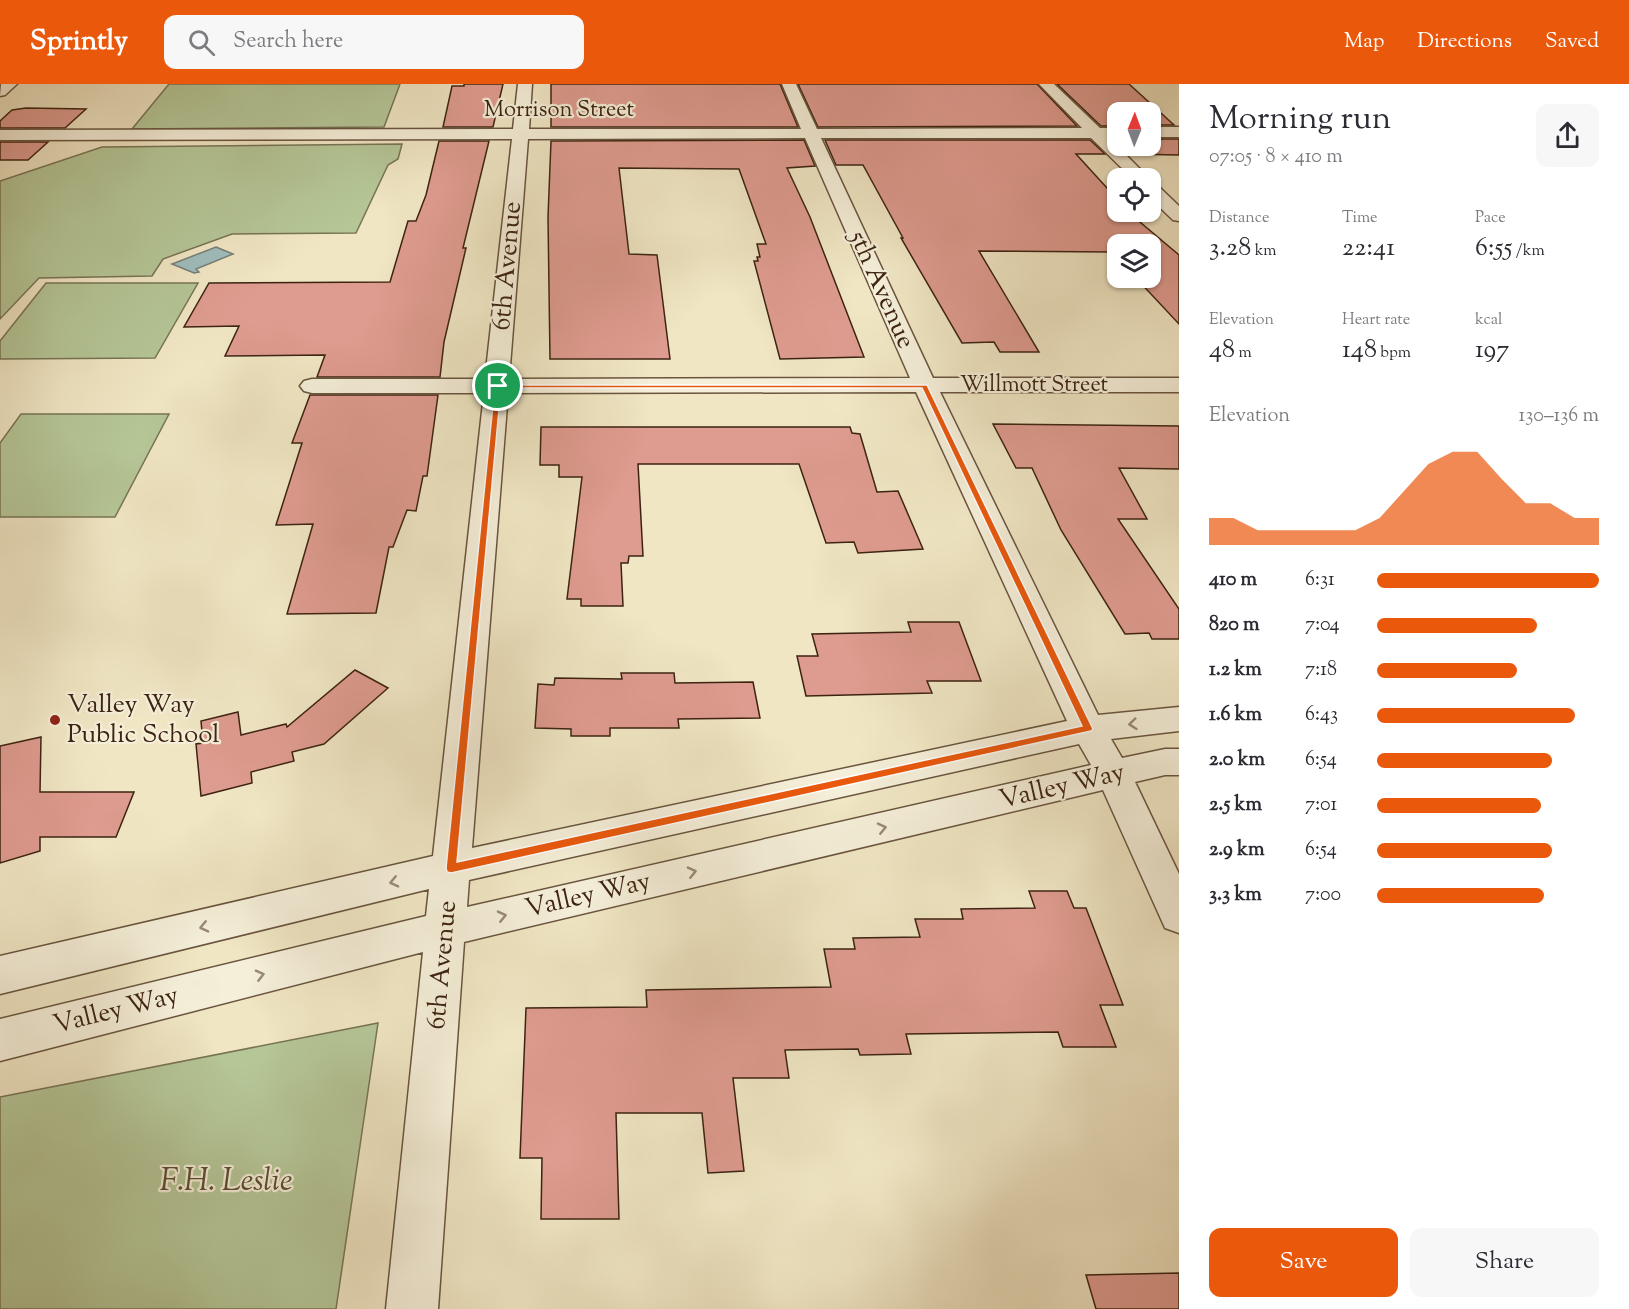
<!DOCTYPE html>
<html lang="en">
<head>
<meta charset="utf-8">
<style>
  :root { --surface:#fff; --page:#f7f7f7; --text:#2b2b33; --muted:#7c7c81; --accent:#ea580c }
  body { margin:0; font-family:"Sorts Mill Goudy",serif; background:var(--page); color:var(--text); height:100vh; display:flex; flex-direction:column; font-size:22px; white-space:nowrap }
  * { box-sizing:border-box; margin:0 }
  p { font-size:20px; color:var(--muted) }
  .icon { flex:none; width:33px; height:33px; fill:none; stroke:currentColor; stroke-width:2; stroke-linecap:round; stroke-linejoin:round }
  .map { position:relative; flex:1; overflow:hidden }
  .panel { display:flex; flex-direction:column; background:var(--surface); width:450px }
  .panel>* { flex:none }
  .needle { width:39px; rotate:1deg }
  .buttons { position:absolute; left:1107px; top:18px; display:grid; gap:12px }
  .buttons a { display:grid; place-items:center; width:54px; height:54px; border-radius:12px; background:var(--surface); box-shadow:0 2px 4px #0004; font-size:30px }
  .pin { position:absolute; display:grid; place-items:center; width:51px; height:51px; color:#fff; margin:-26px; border:3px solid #fff; border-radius:50%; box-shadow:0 2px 6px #0007 }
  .round { display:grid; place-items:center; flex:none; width:63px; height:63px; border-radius:12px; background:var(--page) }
  .summary { display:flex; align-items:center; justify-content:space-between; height:102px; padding:0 30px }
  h1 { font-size:33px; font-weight:600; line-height:45px }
  .stats { display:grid; grid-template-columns:repeat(3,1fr); gap:9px; height:102px; padding:6px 30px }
  .stats div { display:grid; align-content:center }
  .stats b { font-size:26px; font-weight:600 }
  .stats small { font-size:16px; font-weight:400 }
  .stats p { font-size:16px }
  .chart { height:168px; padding:12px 30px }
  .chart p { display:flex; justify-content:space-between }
  .chart svg { width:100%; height:108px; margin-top:6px; fill:var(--accent); opacity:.7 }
  .cta { display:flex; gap:12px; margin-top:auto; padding:12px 30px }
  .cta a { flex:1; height:69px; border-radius:12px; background:var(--accent); color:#fff; font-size:24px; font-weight:600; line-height:69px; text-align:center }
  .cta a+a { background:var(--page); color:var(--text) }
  ul { padding:0 30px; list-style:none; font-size:20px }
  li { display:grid; grid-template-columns:96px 72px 1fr; align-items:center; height:45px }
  li i { height:15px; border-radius:8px; background:var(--accent) }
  header { display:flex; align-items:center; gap:36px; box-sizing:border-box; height:84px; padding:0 30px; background:var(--accent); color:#fff }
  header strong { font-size:28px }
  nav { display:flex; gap:33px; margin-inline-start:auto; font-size:21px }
  .search { width:420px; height:54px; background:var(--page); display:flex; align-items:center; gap:15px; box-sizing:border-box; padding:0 21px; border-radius:12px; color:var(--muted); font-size:22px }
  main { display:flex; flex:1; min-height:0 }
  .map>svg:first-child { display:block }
  .green { fill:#b5c697; stroke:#787454; stroke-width:1.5 }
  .water { fill:#9ebdbd; stroke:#777f79; stroke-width:1.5 }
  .building { fill:#de9b8f; stroke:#3c2312; stroke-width:1.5 }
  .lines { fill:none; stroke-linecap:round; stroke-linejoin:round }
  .minor-casing { stroke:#69543e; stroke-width:3 }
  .minor { fill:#f5efd9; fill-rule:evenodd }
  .oneway { stroke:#988976 }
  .route { fill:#ea580c; stroke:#fff; stroke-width:1.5; fill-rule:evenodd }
  .poi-dot { fill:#8f2418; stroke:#f5efd9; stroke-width:2 }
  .labels { text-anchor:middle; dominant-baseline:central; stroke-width:4.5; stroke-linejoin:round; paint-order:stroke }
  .far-street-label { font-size:22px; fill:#3c2312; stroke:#f5efd9 }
  .street-label { font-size:26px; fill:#3c2312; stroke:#f5efd9 }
  .poi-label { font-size:26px; fill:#3c2312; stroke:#f5efd9; text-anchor:start }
  .near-park-label { font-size:32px; font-style:italic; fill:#5a4c33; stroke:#f5efd9 }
</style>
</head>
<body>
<header>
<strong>Sprintly</strong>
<div class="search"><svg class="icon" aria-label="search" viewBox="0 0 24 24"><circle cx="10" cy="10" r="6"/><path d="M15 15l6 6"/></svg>Search here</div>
<nav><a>Map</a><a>Directions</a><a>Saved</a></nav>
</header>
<main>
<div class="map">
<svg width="1179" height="1225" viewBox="0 0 1179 1225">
  <rect width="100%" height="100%" fill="#f0e6c4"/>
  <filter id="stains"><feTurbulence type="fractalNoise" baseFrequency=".00333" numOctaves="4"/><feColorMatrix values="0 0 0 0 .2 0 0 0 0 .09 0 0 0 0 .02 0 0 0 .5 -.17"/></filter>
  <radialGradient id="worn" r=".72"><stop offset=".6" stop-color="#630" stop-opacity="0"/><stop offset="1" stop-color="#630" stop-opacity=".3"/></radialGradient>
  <path class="green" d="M169,0H400L384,43L132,45Z
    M402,60L398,75L388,81L356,149L232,150L163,175L152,192L39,194L0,235V97L102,63Z
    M46,199H198L155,274L0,275V257Z
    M21,330H169L115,433H0V359Z
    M378,939L336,1225H0V1013Z"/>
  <path class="water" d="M216,163L233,170L196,185L199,188L194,189L172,180Z"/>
  <path class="building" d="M464,0H503L493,43H443L452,2H464Z
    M551,0H780L798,43H551Z
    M798,0H1037L1077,42L818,43Z
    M1057,0H1129L1174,41H1150V28H1118V42H1101Z
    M26,24L86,25L65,44H0V37L12,26Z
    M1150,55H1179V71L1129,70L1120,62H1150Z
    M804,56L815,82L787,84L810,133L864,273L780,275L754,177H758L757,173H760L757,160H766L739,85L619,84L629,170L657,171L670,275H550L548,133L551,57Z
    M825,56H1090L1105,70H1076L1118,116V128H1128L1179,171V240L1136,194H1150V160H1118V174L1113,168L979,167L1039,268H1000L994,258L962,259L901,154H903L863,81H836Z
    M439,57H489L463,164H466L444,258L440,293H317L325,271L225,272L239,242L184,243L209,199L390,198L408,137H416L426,111Z
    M0,58H48L28,76H0Z
    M310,311H438L427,392H423L416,427L407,426L393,463H389L376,529L287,530L313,440L276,441L302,359H292Z
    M993,340L1179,342V385L1119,384L1147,435H1118L1179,525V555H1152L1149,549L1125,550L1061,446L1032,384H1016Z
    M541,343H850L852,349L860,350L877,408L898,407L923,465L858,469L854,458L826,459L799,380H638L643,472H629L628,479H621L623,522H581V515H567L582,393H559V381H540Z
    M908,538H959L981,597H927L932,609L806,612L797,572H818L812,550L911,548Z
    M355,586L388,604L324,660L292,668L294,677L251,688L252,699L201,712L196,660L203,659L201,637L238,628L241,651L286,640L287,643Z
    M621,589H674L675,599L753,598L760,634L678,635L679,644H610V652H571V645L535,644L538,600L554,601L555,594L622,595Z
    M41,653L40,708H134L116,753H40V767L0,779V662Z
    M1029,807H1067L1074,824H1086L1123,921H1100L1116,963H1063L1058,948L906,950L911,970L860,971L858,965L785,966L789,994H733L744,1087L708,1089L702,1029H616L619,1135H541L542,1074H520L526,924L647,923L646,906L831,903L824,865H855L853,854L920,853L915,835H963L961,825L1035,824Z
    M1179,1189V1225H1096L1086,1191Z"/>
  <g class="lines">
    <defs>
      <path id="minor" d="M17,0L5,11L0,12L1,0Z
        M518,0H532L529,45H801L782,0H796L817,45L1082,44L1039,0H1054L1100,44H1118V54H1109L1149,94H1132L1091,54H821L933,294H1179V308H940L1098,631L1179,623V647L1111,655L1122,674L1165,665H1179V691H1165L1135,698L1179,790V849L1165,844L1103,706L464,858L438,1225H386L423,868L0,977V935L426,832L429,805L0,910V872L433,772L484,309H312L304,307L300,302L304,297L312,295H485L512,55L0,56V46L513,45ZM805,54L910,294L509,295L528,55ZM916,308L1067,637L472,764L508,309ZM1079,660L1091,681L467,823L469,796Z
        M1150,43H1179V53H1150Z
        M1150,99L1156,100L1179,122V137L1173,136L1150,114Z"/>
    </defs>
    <use href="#minor" class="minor-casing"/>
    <use href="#minor" class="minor"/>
  </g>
  <defs><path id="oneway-chevron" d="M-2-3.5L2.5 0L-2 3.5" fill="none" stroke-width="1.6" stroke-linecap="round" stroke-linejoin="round" transform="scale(1.5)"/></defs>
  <g class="oneway">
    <use href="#oneway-chevron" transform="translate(1133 640) rotate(174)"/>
    <use href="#oneway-chevron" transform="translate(882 744) rotate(-13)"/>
    <use href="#oneway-chevron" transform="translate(692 788) rotate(-13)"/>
    <use href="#oneway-chevron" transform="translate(394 798) rotate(167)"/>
    <use href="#oneway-chevron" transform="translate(502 832) rotate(-13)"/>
    <use href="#oneway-chevron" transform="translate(204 843) rotate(167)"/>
    <use href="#oneway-chevron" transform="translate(260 891) rotate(-14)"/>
  </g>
  <path class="route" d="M495,301H927L1093,645L1091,647L451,789L447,788L446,784ZM501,304H922L1082,642L457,778Z"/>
  <circle class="poi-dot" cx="55" cy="636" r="6"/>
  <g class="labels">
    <g class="far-street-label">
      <text x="559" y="27">Morrison Street</text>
      <text x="1034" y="302">Willmott Street</text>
    </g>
    <g class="street-label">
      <text transform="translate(508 182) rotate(-85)">6th Avenue</text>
      <text transform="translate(881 206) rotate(66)">5th Avenue</text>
      <text transform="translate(1062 703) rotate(-13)">Valley Way</text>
      <text transform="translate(588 812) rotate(-13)">Valley Way</text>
      <text transform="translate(443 881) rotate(-85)">6th Avenue</text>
      <text transform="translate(116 927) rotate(-14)">Valley Way</text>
    </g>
    <g class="poi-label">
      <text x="67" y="621">Valley Way<tspan x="67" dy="30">Public School</tspan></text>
    </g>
    <g class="near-park-label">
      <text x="226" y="1098">F.H. Leslie</text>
    </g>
  </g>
  <rect width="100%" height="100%" filter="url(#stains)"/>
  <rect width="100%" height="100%" fill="url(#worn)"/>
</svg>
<div class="buttons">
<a><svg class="needle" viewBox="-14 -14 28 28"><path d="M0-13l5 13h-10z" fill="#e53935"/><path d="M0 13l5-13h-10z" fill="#7c7c81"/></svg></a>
<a><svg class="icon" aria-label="locate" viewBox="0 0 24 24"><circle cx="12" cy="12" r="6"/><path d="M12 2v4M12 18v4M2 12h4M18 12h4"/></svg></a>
<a><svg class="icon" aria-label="layers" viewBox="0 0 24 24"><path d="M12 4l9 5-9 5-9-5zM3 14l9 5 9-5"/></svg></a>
</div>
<div class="pin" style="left:498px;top:302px;background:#1e9e55"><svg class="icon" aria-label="arrive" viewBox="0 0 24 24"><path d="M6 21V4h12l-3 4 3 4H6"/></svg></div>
</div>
<section class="panel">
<div class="summary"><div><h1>Morning run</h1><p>07:05 · 8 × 410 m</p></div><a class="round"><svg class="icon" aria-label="share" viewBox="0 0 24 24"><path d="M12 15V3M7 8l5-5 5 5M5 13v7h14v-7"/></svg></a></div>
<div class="stats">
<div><p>Distance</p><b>3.28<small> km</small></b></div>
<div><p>Time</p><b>22:41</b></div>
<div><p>Pace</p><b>6:55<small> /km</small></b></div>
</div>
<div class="stats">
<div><p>Elevation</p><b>48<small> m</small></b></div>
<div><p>Heart rate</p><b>148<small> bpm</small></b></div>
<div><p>kcal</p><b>197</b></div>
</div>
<div class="chart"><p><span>Elevation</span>130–136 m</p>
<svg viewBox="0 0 160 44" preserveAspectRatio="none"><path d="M0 44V33L10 33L20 38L30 38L40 38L50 38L60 38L70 33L80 22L90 11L100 6L110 6L120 17L130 27L140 27L150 33L160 33V44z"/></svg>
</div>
<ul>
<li><b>410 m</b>6:31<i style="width:100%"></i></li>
<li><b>820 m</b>7:04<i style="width:72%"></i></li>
<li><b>1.2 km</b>7:18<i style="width:63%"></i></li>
<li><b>1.6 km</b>6:43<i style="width:89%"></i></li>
<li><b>2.0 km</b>6:54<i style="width:79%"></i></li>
<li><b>2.5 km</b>7:01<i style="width:74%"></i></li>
<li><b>2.9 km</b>6:54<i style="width:79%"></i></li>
<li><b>3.3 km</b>7:00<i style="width:75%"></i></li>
</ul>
<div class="cta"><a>Save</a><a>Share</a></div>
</section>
</main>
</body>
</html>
